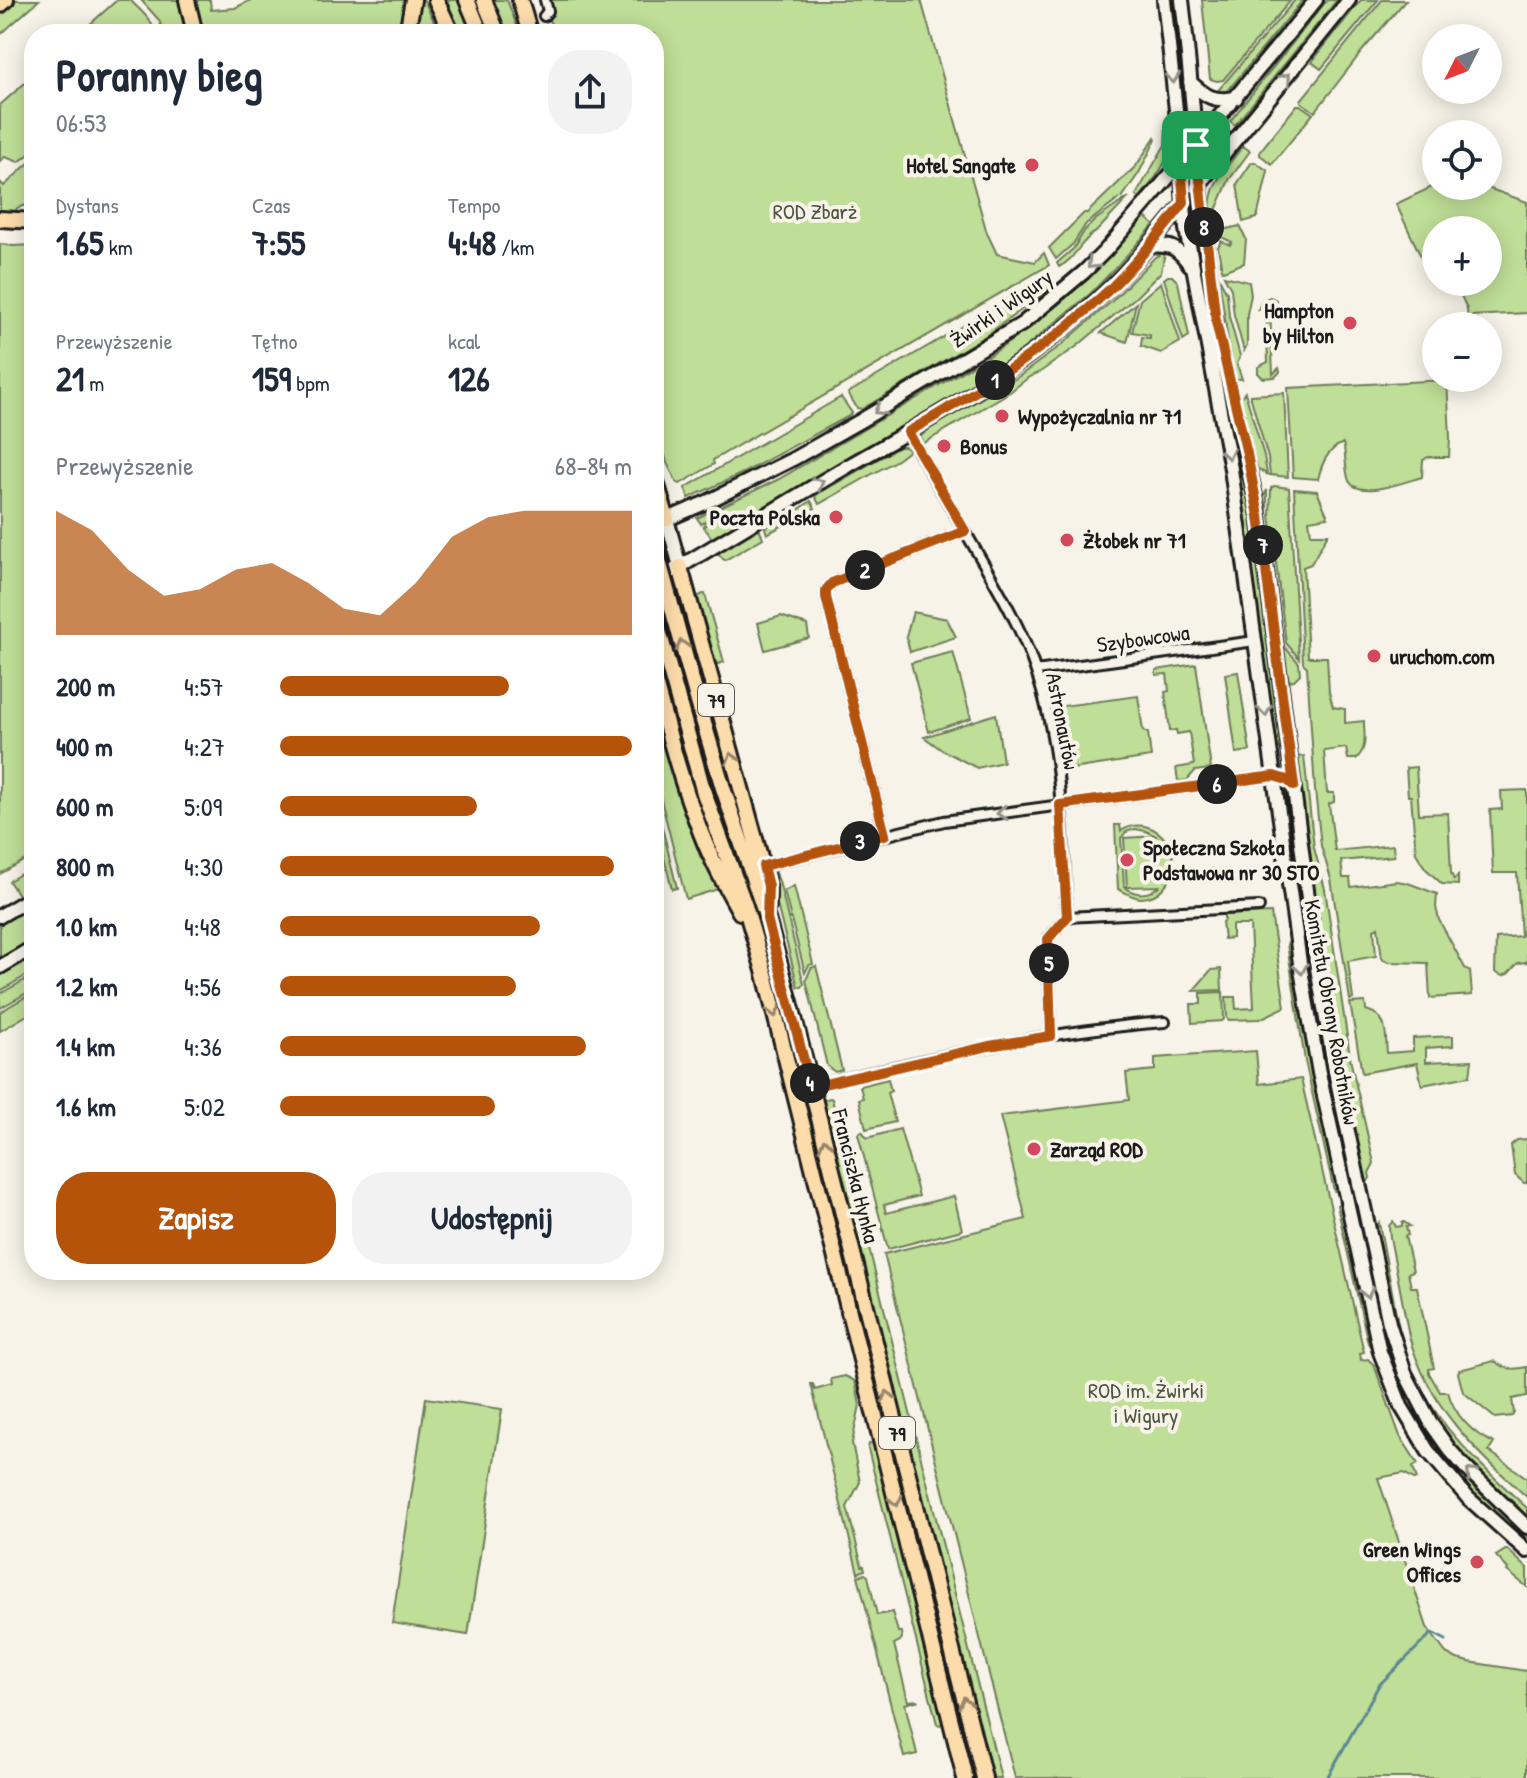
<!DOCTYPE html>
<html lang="pl">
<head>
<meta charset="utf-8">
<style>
  :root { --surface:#fff; --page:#f2f2f3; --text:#1f2937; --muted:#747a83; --accent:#b45309 }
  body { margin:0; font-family:"Patrick Hand",sans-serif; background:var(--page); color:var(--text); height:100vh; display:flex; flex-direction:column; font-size:30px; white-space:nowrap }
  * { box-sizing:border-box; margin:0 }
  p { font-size:26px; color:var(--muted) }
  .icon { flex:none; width:44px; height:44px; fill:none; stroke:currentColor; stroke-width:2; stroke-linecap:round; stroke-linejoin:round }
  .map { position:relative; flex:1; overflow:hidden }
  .drawer { position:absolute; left:24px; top:24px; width:640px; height:1256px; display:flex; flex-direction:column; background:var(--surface); border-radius:32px; box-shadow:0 4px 20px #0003 }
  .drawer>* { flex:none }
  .needle { width:52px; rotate:228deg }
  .fabs { position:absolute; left:1422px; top:24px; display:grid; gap:16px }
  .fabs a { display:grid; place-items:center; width:80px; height:80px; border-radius:50%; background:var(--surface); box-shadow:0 4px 20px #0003; font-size:40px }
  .pin { position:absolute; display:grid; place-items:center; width:68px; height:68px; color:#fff; margin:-34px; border-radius:16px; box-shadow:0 4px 12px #0006 }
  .km { position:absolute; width:40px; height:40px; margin:-20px; border-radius:50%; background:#222; color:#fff; font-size:22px; line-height:40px; text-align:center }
  .round { display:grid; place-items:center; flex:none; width:84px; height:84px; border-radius:32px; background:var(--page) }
  .overview { display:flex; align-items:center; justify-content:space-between; height:136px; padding:0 32px }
  h1 { font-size:44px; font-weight:700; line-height:60px }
  .figures { display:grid; grid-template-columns:repeat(3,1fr); gap:12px; height:136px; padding:8px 32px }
  .figures div { display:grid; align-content:center }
  .figures b { font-size:34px; font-weight:700 }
  .figures small { font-size:22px; font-weight:400 }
  .figures p { font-size:22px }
  .chart { height:224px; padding:16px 32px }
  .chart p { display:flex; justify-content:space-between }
  .chart svg { width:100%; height:144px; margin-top:8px; fill:var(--accent); opacity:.7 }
  .primary-button { display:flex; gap:16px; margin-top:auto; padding:16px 32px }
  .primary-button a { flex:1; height:92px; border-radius:32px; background:var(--accent); color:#fff; font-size:32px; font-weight:700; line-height:92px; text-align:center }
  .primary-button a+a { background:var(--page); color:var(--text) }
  ul { padding:0 32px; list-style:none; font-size:26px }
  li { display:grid; grid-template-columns:128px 96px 1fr; align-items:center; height:60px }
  li i { height:20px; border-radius:10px; background:var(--accent) }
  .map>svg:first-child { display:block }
  .green { fill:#bfde97; stroke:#6e7d5a; stroke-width:2; fill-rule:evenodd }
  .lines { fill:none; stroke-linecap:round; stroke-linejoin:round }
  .stream { stroke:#5a8893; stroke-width:3 }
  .street-casing { stroke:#1c1c1c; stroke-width:14 }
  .secondary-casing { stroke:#1c1c1c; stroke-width:18 }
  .primary-casing { stroke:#1c1c1c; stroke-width:20 }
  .street { stroke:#f7f3e8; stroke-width:8 }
  .secondary { stroke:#f7f3e8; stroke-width:12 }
  .primary { stroke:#fddcac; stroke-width:14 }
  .primary-bridge-casing { stroke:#1c1c1c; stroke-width:20; stroke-linecap:butt }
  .primary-bridge { stroke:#fddcac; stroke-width:14 }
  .oneway { stroke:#94928c }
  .oneway2 { stroke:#98866b }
  .route-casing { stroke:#fff; stroke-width:16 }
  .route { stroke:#b45309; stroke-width:10 }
  .poi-dot { fill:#d1495b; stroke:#f7f3e8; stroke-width:3 }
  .labels { text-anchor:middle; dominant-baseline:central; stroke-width:8; stroke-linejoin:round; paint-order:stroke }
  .shield { fill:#f7f3e8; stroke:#5e5c59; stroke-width:2 }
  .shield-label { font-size:20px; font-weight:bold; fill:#1c1c1c }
  .poi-label { font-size:22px; font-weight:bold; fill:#1c1c1c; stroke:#f7f3e8; text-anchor:start }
  .park-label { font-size:22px; fill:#4d5641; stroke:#f7f3e8 }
  .street-label { font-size:22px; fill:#1c1c1c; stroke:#f7f3e8 }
</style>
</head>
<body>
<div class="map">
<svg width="1527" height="1778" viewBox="0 0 1527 1778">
  <rect width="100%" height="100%" fill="#f7f3e8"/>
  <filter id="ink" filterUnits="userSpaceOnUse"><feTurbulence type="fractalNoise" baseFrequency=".0125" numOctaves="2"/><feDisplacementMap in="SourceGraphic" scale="16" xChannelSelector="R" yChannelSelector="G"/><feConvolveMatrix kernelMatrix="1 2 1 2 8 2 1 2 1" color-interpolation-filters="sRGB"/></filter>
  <g filter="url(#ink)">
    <path class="green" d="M15,0H39L0,35V12Z
      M117,0H130C140,10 153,20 155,34H79Z
      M141,0H180L181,13L187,34H164L159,20Z
      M194,0H210L211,10L235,8L251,0H405L404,11L396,34H203L198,20Z
      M421,0H424L440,34H412Z
      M444,0H458L472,34H460Z
      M492,0H507L520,34H505Z
      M548,0H921L987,233L997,254L1035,262L1044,253L1049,265L713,460L714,464L680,484L677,483L667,463L654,417V34H556L548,18L553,15Z
      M1202,0H1291L1223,80L1217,81L1210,79Z
      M1295,0H1303L1230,88L1223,93L1215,94Z
      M1327,0H1337L1235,125L1230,121Z
      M1361,0H1378L1321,69L1312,62Z
      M1382,0H1406L1363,50L1315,112L1301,102V100Z
      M34,75V150L19,162L5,157L0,161V105Z
      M1297,105H1300L1313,114L1272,164L1260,155V151Z
      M1169,123C1172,161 1162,170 1139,198L1136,195L1165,145L1166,124Z
      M1155,137L1156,139L1139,173L1123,196L1086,224L1073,244L1056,259L1049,248L1084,213H1087L1136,166Z
      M1243,146L1250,151L1229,180L1211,222C1206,186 1223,172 1243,146Z
      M34,158V215H27L26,205L17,208L14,215L0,213V182L4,186Z
      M1252,162H1255L1268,171L1257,218L1243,222L1237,184Z
      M1436,185L1482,186L1527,202V313L1471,316V326H1468L1467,309L1455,282H1488V230H1436V263L1426,267L1396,204Z
      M1129,197L1096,232C1080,240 1076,259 1059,267L1057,263L1073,249L1085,230L1095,220Z
      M1145,217L1154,225L1118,265L1090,294L1000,368L712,538L703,526L716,520L715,517L701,524L697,518L779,479L992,354C1053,313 1098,273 1145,217Z
      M1240,226L1246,239L1244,263L1223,271L1222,270L1218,247L1221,241L1230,245L1232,242L1217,235L1218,231Z
      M0,244L13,246L34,245V855L0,874Z
      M1165,252L1161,272L1136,297L1076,347L1040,372L1029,377L1010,392L922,444L921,436L928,430L1018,377L1059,347L1111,302L1155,257Z
      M1051,274L1054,286L987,335L862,409L857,408L848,393Z
      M1168,276H1172L1178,282L1189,336L1183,340L1164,279Z
      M1224,276L1249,282L1251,295L1247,314V345L1244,351L1234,315L1231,289Z
      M1219,278L1227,293L1229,316L1240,356L1237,364L1242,379H1237L1233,375Z
      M1161,282L1180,342L1161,353L1141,346L1142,337L1150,338V335L1132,332L1140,300Z
      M1270,297L1276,300L1277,305L1270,310L1273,374L1279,368L1280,372L1275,377L1263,378L1258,373V367L1268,362L1266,307L1258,310L1262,300Z
      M1136,303L1127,342L1101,333Z
      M1447,380L1450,437L1449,457H1428L1423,460L1422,477C1407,481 1359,500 1349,481C1345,472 1346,453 1343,443C1327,450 1322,463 1318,479L1293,477L1288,388Z
      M1245,392L1264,456L1267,474L1258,469L1255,464L1240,402V398Z
      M1284,393L1288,477L1270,475L1268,458L1250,395Z
      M841,397L852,413L849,416L745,472L689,498L685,488Z
      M1226,401L1243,464L1254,520L1283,747L1275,749Z
      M899,447H905L910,450L897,460L819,504L815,496L818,494Z
      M1274,486L1289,488L1299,658L1286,643L1270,515L1271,488Z
      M1294,489L1317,491L1328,517L1309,520L1311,534H1328L1311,564L1303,567L1308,657H1327L1329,692L1333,707L1345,709V723L1364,721C1364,736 1368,748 1356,759H1348L1346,748L1324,751L1327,793H1334V802L1329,804L1335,851L1393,845L1394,856L1341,861L1343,878H1350L1351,887L1397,881L1408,883L1437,894L1436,907L1439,920L1465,968L1470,971L1472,995L1430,998L1428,963L1388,962L1382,959L1378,927L1374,929L1376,956L1348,961L1353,999L1350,1000L1331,879L1321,846L1315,790L1307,667L1303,663Z
      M1267,490V521L1283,645L1299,663L1300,674L1294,680L1289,681L1286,667L1263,498Z
      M811,501L815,508L767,534L765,528L783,517L785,519Z
      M759,528L763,538L725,560L723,559L718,553Z
      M703,594H705L724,662L715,665L697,597Z
      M913,612L947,619L956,637L910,652L906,636Z
      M781,616L807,625L809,638L765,650L758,623Z
      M953,652L971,718L929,732L911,663Z
      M1196,664L1211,769L1195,771L1187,780L1178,781L1176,768L1194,765L1189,732L1177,734L1176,730L1170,731L1165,692L1169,691L1167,674L1156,675V670Z
      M1238,672L1250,751L1236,753L1225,674Z
      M1138,696L1143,731L1148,733L1151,757L1065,770L1055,707Z
      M996,714L1003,762L977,768L942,750L924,737Z
      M657,724L684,811L700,856L721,886L718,889L686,899L654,772V725Z
      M1304,756L1314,848L1325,889L1351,1063L1374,1163L1369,1173L1370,1178L1365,1185L1340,1068L1325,985L1296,757Z
      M1416,767L1419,814L1448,813L1451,873L1454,880L1458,875V885L1442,884L1425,868L1416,853L1411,796H1408L1406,768Z
      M1281,782L1284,783L1288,791L1318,1017L1329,1075L1354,1190H1350L1322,1065L1314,1020Z
      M1527,790V962L1518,963L1508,974L1502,976L1495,972L1496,938L1521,936L1517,873H1493L1490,810L1502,809L1501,791Z
      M654,794L677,888L672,889L654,818Z
      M1115,825H1120L1121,831C1156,809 1191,859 1164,887C1158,894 1150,898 1141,898C1133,898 1125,892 1118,889ZM1135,829L1146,831L1156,836L1124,838L1127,887L1159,886C1148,896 1135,896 1124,886L1121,838L1126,832Z
      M34,866V889L20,898L9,881Z
      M774,869L779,881L804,984L802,987H798L770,877Z
      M794,886L813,964L809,965L805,973L784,891Z
      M34,904V940L0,960V924Z
      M1271,913L1285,1007L1260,1019L1229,1020L1227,1018L1226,997H1235L1236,1009L1254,1008L1250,925H1232V938L1224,939L1222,922L1224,920V915Z
      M1290,940L1292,947L1311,1067L1339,1192L1334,1191L1305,1061L1287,944Z
      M767,947L769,948L977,1778H971L764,951Z
      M34,955V971L0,991V975Z
      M816,966L842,1070L835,1072L827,1066L806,980L811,968Z
      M1221,969L1222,990L1193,991L1211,970Z
      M34,975V989L0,1008V994Z
      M34,992V1011L0,1031V1012Z
      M1223,992L1224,1019L1222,1021L1192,1023L1191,1004H1201V993Z
      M1365,1002L1366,1010C1389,1016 1385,1033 1387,1053L1413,1051V1038L1453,1036V1046L1426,1048V1062L1472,1060L1470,1076L1422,1085L1417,1063L1362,1073L1350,1003Z
      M1256,1051L1259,1084L1301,1079L1364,1352L1360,1353L1361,1360L1368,1359L1374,1365L1400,1436L1418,1464L1413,1467L1417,1479H1414L1404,1473L1378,1478L1427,1627L1434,1637L1446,1653L1457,1659L1469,1662L1527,1671V1778H1015L884,1254L1026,1219L1000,1116L1129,1100L1126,1073L1155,1070V1058Z
      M888,1079L891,1091L887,1093L895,1122L866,1129L859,1099L863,1098L860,1086Z
      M830,1098L832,1099L913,1425L903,1428L822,1102V1100Z
      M900,1129L919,1196L884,1205L886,1213L954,1196L962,1230L888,1249L858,1134L862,1131L867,1138Z
      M1527,1139V1183H1524L1515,1175L1511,1145L1517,1140Z
      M1340,1203H1342L1373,1344L1372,1349L1368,1343L1337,1205Z
      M1393,1221L1396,1227L1402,1226V1222H1404L1410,1226L1406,1227L1408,1235L1405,1236L1413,1271L1408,1273L1411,1287H1417L1434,1368L1429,1369V1373L1440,1392H1448C1454,1414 1472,1434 1494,1443L1489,1451L1527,1478V1497C1474,1449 1429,1408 1409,1336L1390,1237L1389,1226Z
      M1379,1223L1401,1339C1422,1414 1472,1457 1527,1508V1518C1505,1497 1481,1477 1461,1454C1405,1387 1393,1314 1376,1232Z
      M1362,1228C1381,1315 1392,1391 1452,1462C1474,1488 1502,1511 1527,1535V1538C1506,1522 1484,1506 1465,1487C1392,1410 1382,1333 1360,1234Z
      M1494,1361C1506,1370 1513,1370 1527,1367V1396L1512,1399L1514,1413L1512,1416L1495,1418L1463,1392L1458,1373L1459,1370Z
      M845,1376L855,1381L860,1405L852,1443L860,1482L847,1507L862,1566H864L865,1570L858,1573L811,1384H813L815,1390L832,1385L831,1379Z
      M426,1398L502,1409L468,1635L392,1623Z
      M915,1434L1001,1778H991L906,1437Z
      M872,1443L874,1444L944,1722L940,1725L937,1724L868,1449L869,1444Z
      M1507,1549L1527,1568V1587L1507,1571L1508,1569L1496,1556Z
      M865,1574L868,1576L877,1615L892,1612L898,1632H901L902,1638L900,1641L894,1644L908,1701L919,1700L905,1704L917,1754L904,1757L858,1576Z"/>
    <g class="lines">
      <path class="stream" d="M1327,1778L1379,1685L1432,1633L1446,1640"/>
      <defs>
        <path id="street" d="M544,16L548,11L545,0
          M908,432C931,475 957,517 981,559C1002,595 1022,630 1035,669C1062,747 1063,835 1067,917L1048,939L1051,1036
          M1036,671L1255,641
          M885,835L826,597V590L832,583L965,531
          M763,866L944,821L1274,776L1287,780L1294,786
          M1067,917L1259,907
          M811,1087C927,1058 1045,1031 1165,1022"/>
        <path id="secondary" d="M1164,0L1177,119L1186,229L1231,469L1301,970L1319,1073L1380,1352L1401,1406L1428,1451L1468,1498L1527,1551
          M1182,0C1195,107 1199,214 1215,320C1225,386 1247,450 1259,516L1317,968L1336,1076L1389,1323L1405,1373L1432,1425L1449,1449L1466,1468L1527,1527
          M1190,82C1206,97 1214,102 1236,98
          M1194,147L1316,0
          M1197,187L1349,0
          M1149,246C1171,244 1177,247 1190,265
          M667,519L680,567
          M654,525L707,502L793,459L860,421L1022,324L1084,272L1105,251L1182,161
          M654,582C719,544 783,504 848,466C931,419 1015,373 1087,309C1124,277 1155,239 1186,201
          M0,916L34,896
          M0,967L34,947"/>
        <path id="primary" d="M187,0L195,34
          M436,0L452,34
          M467,0L481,34
          M484,0L498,34
          M520,0L530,34
          M0,5L6,0
          M405,34L409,22L413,0
          M0,219L34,221
          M654,475L667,519
          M680,567L768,886V906
          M654,613L704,793L745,906L765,974L965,1778
          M654,679C667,727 679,776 697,822C708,854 724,883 740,912
          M703,720L723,788L767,919L790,1002L984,1778"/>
      </defs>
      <use href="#street" class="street-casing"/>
      <use href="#secondary" class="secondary-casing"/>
      <use href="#primary" class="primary-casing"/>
      <use href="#street" class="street"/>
      <use href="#secondary" class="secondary"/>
      <use href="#primary" class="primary"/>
      <defs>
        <path id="primary-bridge" d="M654,543L703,720"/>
      </defs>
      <use href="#primary-bridge" class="primary-bridge-casing"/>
      <use href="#primary-bridge" class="primary-bridge"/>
    </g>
    <defs><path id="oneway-chevron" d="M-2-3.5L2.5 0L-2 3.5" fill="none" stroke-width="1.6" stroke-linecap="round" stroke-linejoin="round" transform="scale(2)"/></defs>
    <g class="oneway">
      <use href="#oneway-chevron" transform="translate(1173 78) rotate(83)"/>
      <use href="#oneway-chevron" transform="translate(1286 78) rotate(-51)"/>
      <use href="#oneway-chevron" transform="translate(1092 264) rotate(135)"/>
      <use href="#oneway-chevron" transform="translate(879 410) rotate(149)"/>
      <use href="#oneway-chevron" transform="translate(1228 454) rotate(80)"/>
      <use href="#oneway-chevron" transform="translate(819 483) rotate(-30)"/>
      <use href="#oneway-chevron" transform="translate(1265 711) rotate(82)"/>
      <use href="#oneway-chevron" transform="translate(1002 813) rotate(172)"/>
      <use href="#oneway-chevron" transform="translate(1301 969) rotate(81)"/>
      <use href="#oneway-chevron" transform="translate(1367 1293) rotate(77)"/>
      <use href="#oneway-chevron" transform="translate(1471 1473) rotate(-134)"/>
    </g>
    <g class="oneway2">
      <use href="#oneway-chevron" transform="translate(682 645) rotate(-105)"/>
      <use href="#oneway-chevron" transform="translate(732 758) rotate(-106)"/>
      <use href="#oneway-chevron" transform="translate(774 1012) rotate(76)"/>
      <use href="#oneway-chevron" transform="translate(825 1144) rotate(-104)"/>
      <use href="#oneway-chevron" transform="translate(888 1396) rotate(-104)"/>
      <use href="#oneway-chevron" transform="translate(896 1501) rotate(76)"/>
      <use href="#oneway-chevron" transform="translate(965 1702) rotate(-104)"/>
    </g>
  </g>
  <g class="lines" filter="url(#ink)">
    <defs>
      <path id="route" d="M1196,145L1216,322L1247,454L1259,516L1294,786L1287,780L1274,776L1060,805L1067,917L1048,939L1051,1036L989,1046L811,1087L767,919L768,886L763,866L885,835L826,597V590L832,583L965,531L908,432C981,390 1051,346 1112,287C1138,261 1161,232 1184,203L1181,163Z"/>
    </defs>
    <use href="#route" class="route-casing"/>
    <use href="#route" class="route"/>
  </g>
  <g class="poi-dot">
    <circle cx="1032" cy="165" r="8"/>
    <circle cx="1350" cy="323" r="8"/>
    <circle cx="1002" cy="416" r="8"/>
    <circle cx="944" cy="446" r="8"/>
    <circle cx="836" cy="517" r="8"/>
    <circle cx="1067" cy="540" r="8"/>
    <circle cx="1374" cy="656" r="8"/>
    <circle cx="1127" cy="860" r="8"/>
    <circle cx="1034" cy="1149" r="8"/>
    <circle cx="1477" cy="1562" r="8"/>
  </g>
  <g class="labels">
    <g class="shield">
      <rect x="698" y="684" width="36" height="32" rx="6"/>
      <rect x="879" y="1417" width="36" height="32" rx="6"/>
    </g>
    <g class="shield-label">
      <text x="716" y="700">79</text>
      <text x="897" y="1433">79</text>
    </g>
    <g class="poi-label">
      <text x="1016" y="165" text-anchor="end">Hotel Sangate</text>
      <text x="1334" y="310" text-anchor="end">Hampton<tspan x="1334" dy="25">by Hilton</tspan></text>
      <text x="1018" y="416">Wypożyczalnia nr 71</text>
      <text x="960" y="446">Bonus</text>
      <text x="820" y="517" text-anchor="end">Poczta Polska</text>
      <text x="1083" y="540">Żłobek nr 71</text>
      <text x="1390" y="656">uruchom.com</text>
      <text x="1143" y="847">Społeczna Szkoła<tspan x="1143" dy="25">Podstawowa nr 30 STO</tspan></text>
      <text x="1050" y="1149">Zarząd ROD</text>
      <text x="1461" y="1549" text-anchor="end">Green Wings<tspan x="1461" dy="25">Offices</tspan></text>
    </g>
    <g class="park-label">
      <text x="815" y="211">ROD Zbarż</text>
      <text x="1146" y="1390">ROD im. Żwirki<tspan x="1146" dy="25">i Wigury</tspan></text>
    </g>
    <g class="street-label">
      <text transform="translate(1001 308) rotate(-35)">Żwirki i Wigury</text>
      <text transform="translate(1143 638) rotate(-8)">Szybowcowa</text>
      <text transform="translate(1063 721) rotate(79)">Astronautów</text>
      <text transform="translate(1332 1012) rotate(80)">Komitetu Obrony Robotników</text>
      <text transform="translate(856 1176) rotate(76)">Franciszka Hynka</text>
    </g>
  </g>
</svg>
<div class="fabs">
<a><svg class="needle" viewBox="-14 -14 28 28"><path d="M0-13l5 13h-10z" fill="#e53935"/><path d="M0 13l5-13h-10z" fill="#747a83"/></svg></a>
<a><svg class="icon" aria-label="locate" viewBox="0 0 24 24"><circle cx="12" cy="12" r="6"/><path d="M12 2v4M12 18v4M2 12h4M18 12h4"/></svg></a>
<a>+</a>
<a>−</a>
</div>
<div class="pin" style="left:1196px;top:145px;background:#1e9e55"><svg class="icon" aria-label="arrive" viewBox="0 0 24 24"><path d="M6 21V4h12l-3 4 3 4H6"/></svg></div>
<b class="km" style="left:995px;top:380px">1</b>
<b class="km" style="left:865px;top:570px">2</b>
<b class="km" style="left:860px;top:841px">3</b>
<b class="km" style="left:810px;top:1083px">4</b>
<b class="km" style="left:1049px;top:963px">5</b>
<b class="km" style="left:1217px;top:784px">6</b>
<b class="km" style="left:1263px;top:545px">7</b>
<b class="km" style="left:1204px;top:227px">8</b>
<section class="drawer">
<div class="overview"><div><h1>Poranny bieg</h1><p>06:53</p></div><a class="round"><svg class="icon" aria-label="share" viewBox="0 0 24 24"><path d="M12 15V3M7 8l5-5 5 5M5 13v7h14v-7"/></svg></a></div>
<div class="figures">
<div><p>Dystans</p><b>1.65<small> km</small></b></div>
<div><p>Czas</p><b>7:55</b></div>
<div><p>Tempo</p><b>4:48<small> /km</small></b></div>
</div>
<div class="figures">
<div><p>Przewyższenie</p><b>21<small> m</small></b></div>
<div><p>Tętno</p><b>159<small> bpm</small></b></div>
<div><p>kcal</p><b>126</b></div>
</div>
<div class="chart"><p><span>Przewyższenie</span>68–84 m</p>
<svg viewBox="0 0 160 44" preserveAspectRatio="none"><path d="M0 44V6L10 12L20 24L30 32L40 30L50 24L60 22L70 28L80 36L90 38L100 28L110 14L120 8L130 6L140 6L150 6L160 6V44z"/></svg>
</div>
<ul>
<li><b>200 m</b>4:57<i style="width:65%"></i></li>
<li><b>400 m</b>4:27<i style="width:100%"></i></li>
<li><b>600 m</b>5:09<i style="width:56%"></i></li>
<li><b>800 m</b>4:30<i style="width:95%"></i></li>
<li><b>1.0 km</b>4:48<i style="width:74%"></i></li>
<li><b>1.2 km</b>4:56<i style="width:67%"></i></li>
<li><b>1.4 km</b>4:36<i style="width:87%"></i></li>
<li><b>1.6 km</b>5:02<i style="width:61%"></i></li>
</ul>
<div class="primary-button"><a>Zapisz</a><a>Udostępnij</a></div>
</section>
</div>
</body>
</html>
